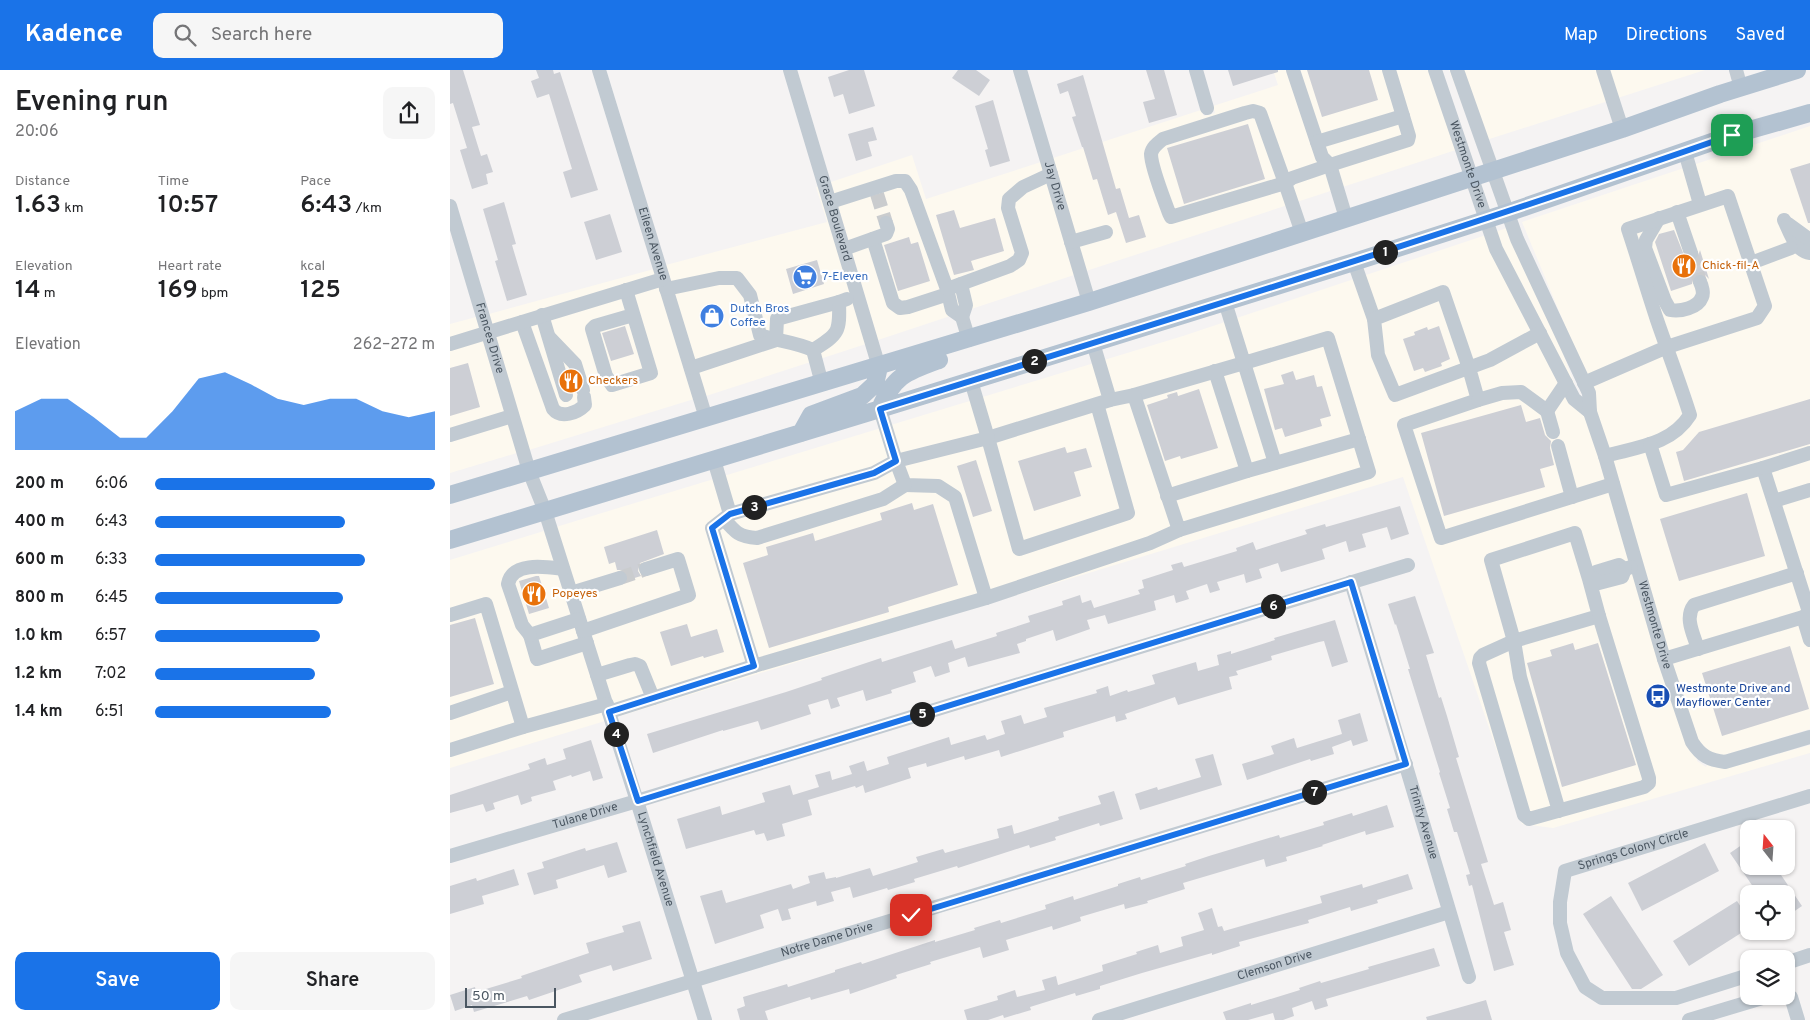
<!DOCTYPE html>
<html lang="en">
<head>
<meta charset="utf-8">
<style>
  :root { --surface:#fff; --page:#f6f6f6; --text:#202124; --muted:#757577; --accent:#1a73e8 }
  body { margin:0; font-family:Overpass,sans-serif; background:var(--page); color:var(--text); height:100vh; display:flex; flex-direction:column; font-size:19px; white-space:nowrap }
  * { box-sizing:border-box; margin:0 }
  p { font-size:16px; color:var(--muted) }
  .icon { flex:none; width:28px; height:28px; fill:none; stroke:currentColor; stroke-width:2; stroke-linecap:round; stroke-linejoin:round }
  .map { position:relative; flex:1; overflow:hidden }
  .sheet { display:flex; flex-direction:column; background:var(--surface); width:450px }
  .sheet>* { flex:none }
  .needle { width:32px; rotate:343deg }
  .tools { position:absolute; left:1290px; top:750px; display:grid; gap:10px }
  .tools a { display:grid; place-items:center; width:55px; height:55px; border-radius:10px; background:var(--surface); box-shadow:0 1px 4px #0004; font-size:25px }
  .scale { position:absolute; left:15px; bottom:12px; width:91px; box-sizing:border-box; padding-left:5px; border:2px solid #4a5661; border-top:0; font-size:14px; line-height:18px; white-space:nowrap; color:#4a5661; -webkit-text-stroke:4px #fff; paint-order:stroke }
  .pin { position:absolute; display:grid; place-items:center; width:42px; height:42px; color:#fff; margin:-21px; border-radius:10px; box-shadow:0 2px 8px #0006 }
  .km { position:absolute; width:25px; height:25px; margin:-12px; border-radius:50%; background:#222; color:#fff; font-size:14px; line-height:25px; text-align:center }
  .round { display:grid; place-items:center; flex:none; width:52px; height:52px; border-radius:10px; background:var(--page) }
  .head { display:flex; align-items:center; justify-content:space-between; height:85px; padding:0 15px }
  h1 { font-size:28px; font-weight:600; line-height:38px }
  .metrics { display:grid; grid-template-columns:repeat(3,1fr); gap:8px; height:85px; padding:5px 15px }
  .metrics div { display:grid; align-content:center }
  .metrics b { font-size:25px; font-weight:600 }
  .metrics small { font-size:14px; font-weight:400 }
  .metrics p { font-size:14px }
  .chart { height:140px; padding:10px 15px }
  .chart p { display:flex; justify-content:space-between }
  .chart svg { width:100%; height:90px; margin-top:5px; fill:var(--accent); opacity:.7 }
  .cta { display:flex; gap:10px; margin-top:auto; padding:10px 15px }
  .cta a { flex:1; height:58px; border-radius:10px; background:var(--accent); color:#fff; font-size:20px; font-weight:600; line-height:58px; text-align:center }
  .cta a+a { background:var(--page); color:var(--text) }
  ul { padding:0 15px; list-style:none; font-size:16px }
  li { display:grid; grid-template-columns:80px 60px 1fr; align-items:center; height:38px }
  li i { height:12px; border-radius:6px; background:var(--accent) }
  header { display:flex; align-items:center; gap:30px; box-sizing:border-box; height:70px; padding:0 25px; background:var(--accent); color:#fff }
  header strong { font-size:24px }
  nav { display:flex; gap:28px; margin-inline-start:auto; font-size:18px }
  .search { width:350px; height:45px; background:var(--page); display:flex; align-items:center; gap:12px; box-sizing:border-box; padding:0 18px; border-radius:10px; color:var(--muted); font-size:19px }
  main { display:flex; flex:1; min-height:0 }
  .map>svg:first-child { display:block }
  .commercial { fill:#fdf9ef }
  .building { fill:#cdcfd5 }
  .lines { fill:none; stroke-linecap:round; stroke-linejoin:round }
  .minor-tunnel { stroke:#caccce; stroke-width:14; stroke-dasharray:14 7; stroke-linecap:butt }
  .minor { stroke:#c1cad2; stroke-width:14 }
  .major { stroke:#b3c2d1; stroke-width:18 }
  .route-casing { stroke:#fff; stroke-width:10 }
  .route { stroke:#1a73e8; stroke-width:6 }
  .labels { text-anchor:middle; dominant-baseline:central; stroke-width:4.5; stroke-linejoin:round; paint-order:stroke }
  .street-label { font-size:12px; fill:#4a5661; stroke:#fff }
  .food-label { font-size:12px; fill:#c56008; stroke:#fff; text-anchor:start }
  .shop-label { font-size:12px; fill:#366cbe; stroke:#fff; text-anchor:start }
  .transit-label { font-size:12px; fill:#164399; stroke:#fff; text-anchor:start }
</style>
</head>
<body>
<header>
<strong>Kadence</strong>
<div class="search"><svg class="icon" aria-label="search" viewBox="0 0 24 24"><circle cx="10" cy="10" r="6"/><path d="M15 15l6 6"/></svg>Search here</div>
<nav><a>Map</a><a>Directions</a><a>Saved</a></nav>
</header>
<main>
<section class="sheet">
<div class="head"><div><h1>Evening run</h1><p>20:06</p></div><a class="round"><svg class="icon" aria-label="share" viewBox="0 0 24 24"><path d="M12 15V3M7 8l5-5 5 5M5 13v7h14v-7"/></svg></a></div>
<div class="metrics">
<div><p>Distance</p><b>1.63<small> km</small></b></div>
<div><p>Time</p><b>10:57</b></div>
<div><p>Pace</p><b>6:43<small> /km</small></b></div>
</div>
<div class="metrics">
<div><p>Elevation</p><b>14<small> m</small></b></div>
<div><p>Heart rate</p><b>169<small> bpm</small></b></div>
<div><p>kcal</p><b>125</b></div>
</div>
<div class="chart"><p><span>Elevation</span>262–272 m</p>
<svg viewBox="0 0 160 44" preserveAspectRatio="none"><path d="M0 44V25L10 19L20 19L30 28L40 38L50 38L60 25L70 9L80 6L90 12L100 19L110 22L120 19L130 19L140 25L150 28L160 25V44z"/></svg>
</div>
<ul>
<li><b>200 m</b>6:06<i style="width:100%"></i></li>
<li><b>400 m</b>6:43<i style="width:68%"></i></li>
<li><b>600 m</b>6:33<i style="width:75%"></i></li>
<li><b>800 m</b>6:45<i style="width:67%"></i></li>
<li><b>1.0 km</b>6:57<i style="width:59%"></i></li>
<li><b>1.2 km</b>7:02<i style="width:57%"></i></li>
<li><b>1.4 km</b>6:51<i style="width:63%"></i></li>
</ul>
<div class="cta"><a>Save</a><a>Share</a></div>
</section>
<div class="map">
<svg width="1360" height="950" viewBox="0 0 1360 950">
  <rect width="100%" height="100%" fill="#f5f3f3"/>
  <path class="commercial" d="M823,0H986L1015,77L636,201L603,88L751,40L754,46L765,43L763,36L828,15Z
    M999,0H1255L1027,73Z
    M1360,56V659L1274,685L1265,684L1258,681L1248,669L1220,588L1126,282L1072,152Z
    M462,85L476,129L591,92L624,205L428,270L381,112Z
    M369,116L416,274L256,326L216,195L377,152L366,117Z
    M1060,157L1102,255L1126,318L1149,388L1237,676L1247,689V691L1256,697L1257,695L1275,699L1360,675V683L1103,758L1072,754L953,407L167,647L106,457L733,266Z
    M204,199L244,329L79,380L39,244Z
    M26,247L67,383L0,403V254Z
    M94,461L155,651L0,698V490Z"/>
  <path class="building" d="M0,0H13L30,55L22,57L31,86L37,84L43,102L36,104L38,114L22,119L10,80L17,78L3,33L0,34Z
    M86,0H103L104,4L110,2L148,120L121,128L113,102L122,99L99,24L87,28L81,11L89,8Z
    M399,0H414L425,36L399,44L393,24L384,27L378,7Z
    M508,0H526L540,10L529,26L502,8Z
    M696,0H714L727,45L699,53L693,32L705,29Z
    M778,0H828V2L783,16Z
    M857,0H919L928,30L872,47Z
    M633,5L666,119L670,118L679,148L689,145L696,167L676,173L666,142L658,145L647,109L643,110L633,77H632L622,47L626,46L618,21L610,24L607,14Z
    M543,30L560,91L540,97L535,80L538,79L525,36Z
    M798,54L815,109L734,134L717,78Z
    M423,57L427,70L418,72L422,86L406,91L398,64Z
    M1360,93V153H1358L1340,99Z
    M54,132L66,174L62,175L77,225L57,231L45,191L48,190L33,139Z
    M504,140L510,158L545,148L554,181L521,191L524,200L504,205L486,145Z
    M160,144L172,182L146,190L134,152Z
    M1224,160L1236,190L1243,191L1247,189L1250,180L1259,209L1255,205L1247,204L1243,207L1242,214L1221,221L1205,172L1209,164Z
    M459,167L461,174L468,172L480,211L448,221L434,175Z
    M367,190L374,214L343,224L336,199Z
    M175,256L184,284L161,291L152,263Z
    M989,256L1000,289L991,293L992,296L975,302L973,298L964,301L953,269L965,265L964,262L977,257L978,260Z
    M18,293L30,337L0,346V298Z
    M843,301L846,310L864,305L867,317L872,316L881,346L870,349L872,356L835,367L832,358L825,360L814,319L834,314L831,305Z
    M749,319L768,378L731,389L730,386L715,391L697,335L718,328L717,325L727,322L728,326Z
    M1360,329V374L1234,411L1226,382L1233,380L1249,362Z
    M1071,335L1076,352L1090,348L1095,365L1101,371L1100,378L1104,395L1090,399L1095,417L994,446L971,363Z
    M615,377L617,383L636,378L642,397L624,402L631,426L584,441L568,391Z
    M526,390L542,441L523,447L507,396Z
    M1297,423L1315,486L1229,511L1210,449Z
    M462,433L464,440L483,434L508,515L438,537L439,542L319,578L293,493L318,485L316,477L363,463L365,471L432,450L430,443Z
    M950,436L959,464L941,470L937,457L912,464L916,477L899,482L896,471L872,479L875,489L831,502L828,493L809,499L812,508L796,513L794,504L767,512L770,520L760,523L757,514L736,521L739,529L726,533L724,525L704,531L706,540L658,554L655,545L637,550L640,559L606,571L603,560L576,569V571L567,574L570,583L518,597L515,587L498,593L500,602L485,607L481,596L463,602L466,612L441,620L442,623L416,631L413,620L387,628L390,636L381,639L378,629L358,635L361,644L311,660L308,651L273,661V660L203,683L197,664L336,622L372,610L371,608L431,588L432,592L502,570L505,579L547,566L546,563L580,552L578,546L613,535L612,531L630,525L632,533L641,530L644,538L690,524L688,520L694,518L692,510L723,500L721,495L732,492L734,497L787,481L786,478L803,472L806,480L857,464L855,460L875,454L876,457Z
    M207,460L214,484L190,493L188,501L191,506L178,510L176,502L172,500H167L165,492L159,494L154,477Z
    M86,506H89L99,538L79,544L69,511Z
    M965,526L984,583L976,585L989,628L991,627L997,646L1009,687L1006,688L1038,792L1031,794L1044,835L1053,832L1061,860L1054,862L1064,895L1044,901L1022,815L1019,816L1016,805L1020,804L1007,762H1004L997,739L1000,738L989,703L990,702L958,599H960L946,554L945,555L938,534Z
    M25,548L44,614L0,627V555Z
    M885,550L898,592L882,597L874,571L869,572L821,586L822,590L786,601L788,605L779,607L782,619L728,635L725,627L675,644L677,649L666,652L665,646L613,662L614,667L551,687L549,680L515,690L514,686L477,697L476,693L458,698L461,708L415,723L413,715L406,718L405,716L358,730L362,745L332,754L335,766L317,771L314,763L306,765L304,760L236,779L227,749L270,736L272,745L315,732L312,723L340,715L343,725L369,717L365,705L380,701L382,710L402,704L399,696L414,691L417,701L439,694L437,687L499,667L501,675L535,665L537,670L555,664L551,651L571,645L574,654L597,647L594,638L647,623L646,620L658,616L660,626L677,620L678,622L705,614L702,605L746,592L748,601L769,595L767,585L781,581V584L825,570L824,568Z
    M237,554L241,567L267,559L274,582L254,588L253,586L221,596L210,562Z
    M1123,573L1125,580L1148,573L1186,695L1112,717L1077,593L1102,586L1100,580Z
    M1340,576L1359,639L1272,666L1252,603Z
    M910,643L918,671L903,676L901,670L882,677L884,684L861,691L860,689L797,710L792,694L824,684L821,676L844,668L847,678L892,664L888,650Z
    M141,670L153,708L143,711L140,701L122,707L121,705L103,711L106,720L81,727L82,731L71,735L68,725L43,733L45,739L36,742L33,734L0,743V725L80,699L78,694L95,688L97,695L116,689L113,679Z
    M763,684L772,715L690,740L685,724L707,717L708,720L751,707L745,689Z
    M664,721L673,749L650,756L649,753L605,767L606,770L580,778L579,775L508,798L507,796L464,809L465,812L438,820L437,818L403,828L400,817L381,822L384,831L367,836L366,831L338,839L341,849L332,851L328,839L310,845L314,858L265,874L250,826L272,820L276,833L341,814L343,819L360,813L358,806L374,802L376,809L386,807V808L420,798L423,806L468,792L466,787L493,779L495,783L549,768L547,759L562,755L564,764L609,750L608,747L651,734L648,726Z
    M937,735L944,757L916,765L915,761L872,775L873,776L836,787L837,791L816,797L814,789L733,813L735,819L697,831L698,833L675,839L674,834L630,847L631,851L603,860L602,856L556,870L559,880L533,888L530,877L480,892L481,894L446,905L447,908L400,924L399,919L361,930L360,927L315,941L318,950H290L287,939L295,936L293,927L337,914L338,917L385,902V900L411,892L412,894L485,870V872L525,860L524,858L550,850L551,853L596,839L595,835L623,826L624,830L668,816V814L690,807L691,810L736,796L735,794L759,786L829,765L830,768L874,755L873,752L902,743L903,746Z
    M1299,770V796H1325L1352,836L1336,847V824H1308L1280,783Z
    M167,772L177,802L158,808L154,795L106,810L108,818L84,825L77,803L94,798L92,792L135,778L136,781Z
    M1255,773L1269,801L1192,841L1178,813Z
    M64,799L69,815L32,826L34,834L0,844V816L26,808L27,811Z
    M958,804L963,819L927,830L928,833L901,841L900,837L858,850L859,853L789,872L790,876L762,885V883L692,903L650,916V919L626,926L625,923L580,937L581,940L554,948L553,945L538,950H517L514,940L548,930L547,926L565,920L567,927L595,920L592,910L606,906L608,915L653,901L652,895L687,884L686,882L708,875L710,883L733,876L731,867L754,860L748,843L762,838L768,857L772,856L774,861L872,833L870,826L912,814L913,818Z
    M1161,826L1213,905L1191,919H1182L1133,844Z
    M1287,831L1299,849V858L1239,896L1223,871Z
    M190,851L202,889L163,901L161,895L129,905L132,912L79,930L77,926L24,942L22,935L5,941L0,925L25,917L26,922L72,908L71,906L139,883L136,873L174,862L172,856Z
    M984,878L990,896L876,929L878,936L865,940L862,931L842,938L844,946L833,950H825L823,943L798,950H776L773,942L801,933V935L850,920L849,918L870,911L871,913L919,899L918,897Z
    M1036,930L1042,950H977L976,947Z"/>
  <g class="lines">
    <path class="minor-tunnel" d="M427,124L436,153
      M1241,183L1250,212
      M170,508L196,499"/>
    <g class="minor">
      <path id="s1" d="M149,0L256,348"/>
      <path id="s2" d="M340,0L429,297"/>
      <path id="s3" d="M570,0L639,232"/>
      <path d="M746,0L757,38"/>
      <path d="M843,0L872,87L880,95L896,148"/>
      <path id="s4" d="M985,0L1046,179L1124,329L1140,342"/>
      <path id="s5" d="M1007,0L1067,169L1139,323L1140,342L1155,386L1214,589L1242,672C1251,686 1259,690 1275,692L1360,667"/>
      <path d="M1153,0L1172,59"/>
      <path d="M1286,0L1291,18"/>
      <path d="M867,72L953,46"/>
      <path d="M1235,82L1250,134"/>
      <path d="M380,132L446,111H455L461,120L497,219L502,240L512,247L519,270"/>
      <path id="s6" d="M0,136L79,401L95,441L187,731L255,950"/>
      <path d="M1227,142L1241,183"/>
      <path d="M1209,148L1196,170L1195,178L1215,231L1220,240C1230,242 1248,238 1252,227C1254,223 1252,216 1250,212"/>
      <path d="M1334,150C1340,162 1345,181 1360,183"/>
      <path d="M1338,154L1360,170"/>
      <path d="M852,163L835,113L721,147L719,143C714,129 701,97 701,84C702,77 708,73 713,69L795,43L803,41L810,43L835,113L842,108L880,95L958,70L959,66L939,0"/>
      <path d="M423,169L443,233L450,238L458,237L498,224"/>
      <path d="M621,172L656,162"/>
      <path d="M394,179L436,164L438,159L436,153"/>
      <path d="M904,192L924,249"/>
      <path d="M1301,193L1341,178"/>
      <path d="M511,214L516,235L512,247"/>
      <path d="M216,219L269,208H287L300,225L310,265C327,271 346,272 363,280"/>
      <path d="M497,219L560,196L569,190L572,183L558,138L559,129L573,117L601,104"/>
      <path d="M176,220L201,303L162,315L156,306L142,259L145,256L183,245"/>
      <path d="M92,245L116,325"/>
      <path d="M72,252L103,339C111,349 127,343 135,335L134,327"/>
      <path d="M1090,263L1040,290L945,325L928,285L924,249L993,222L1019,298L1028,330L954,355L991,468L1163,414"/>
      <path d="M100,268L125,294L133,320"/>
      <path d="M643,273L660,330L647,334L538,368L569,479L678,443L647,334"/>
      <path d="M0,274L213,209"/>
      <path d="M241,298L326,270L327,249L389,232"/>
      <path d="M765,301L797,401L909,369"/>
      <path d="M1134,313L1217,277L1307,248L1315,236L1278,126L1178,159C1188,189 1197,220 1207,250C1218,282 1230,313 1240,345C1221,375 1187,377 1155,386"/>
      <path d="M372,314L363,280C389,264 390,262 389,232L397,229"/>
      <path d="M684,325L794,293L825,393"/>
      <path d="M660,330L684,325L729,460L919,402L878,268L794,293L775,232"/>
      <path d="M1028,330L1052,323L1071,322L1097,341L1116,313"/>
      <path d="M430,339L446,391L538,368L521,311"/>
      <path d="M1097,341L1103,362"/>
      <path d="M0,365L62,346"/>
      <path d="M1200,374L1216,425L1313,398L1360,545L1214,589"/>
      <path d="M1108,376L1122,427"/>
      <path d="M264,390L280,444L424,403L446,391L455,415L488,416L505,427L536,528L304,596L262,458L280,444"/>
      <path d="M1313,398L1360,383"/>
      <path d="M717,426L797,401"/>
      <path d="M1324,431L1360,420"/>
      <path d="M274,449C285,462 289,467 307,468L433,429L455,415"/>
      <path d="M1143,508L1146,502L1169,495L1175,499L1181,497"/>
      <path d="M1139,509L1149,546L1064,571L1041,490L1125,463L1139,509L1143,508L1149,513L1172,507L1175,499"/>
      <path id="s7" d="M901,512L1019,907"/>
      <path d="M121,523L170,508"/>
      <path d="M536,528L700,473L729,460"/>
      <path d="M0,545L36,534L73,657"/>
      <path d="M1353,547L1360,570"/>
      <path d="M129,549L80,565L87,589L137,573"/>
      <path d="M133,561L239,525L228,489L196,499"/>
      <path d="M80,565L72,555L58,514C62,491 97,497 113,499"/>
      <path d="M1248,579C1244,565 1234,548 1244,535L1347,503"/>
      <path d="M147,605L180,595L185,594L190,596L203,628"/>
      <path d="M159,642L304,596"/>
      <path d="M0,643L62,622"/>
      <path d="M0,680L73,657L157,634"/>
      <path d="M1109,741L1070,607L1064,571L1033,585L1030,588L1029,593L1074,745L1079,749L1194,717L1199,713V708L1149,546"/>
      <path id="s8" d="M0,786L187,731L958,495"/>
      <path d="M1336,893L1360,885"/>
      <path id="s9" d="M1299,905L1226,928H1152L1135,917L1117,883L1110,853V832L1115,801L1360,726"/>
      <path d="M1336,925L1341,927L1348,950"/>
      <path id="s10" d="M114,950L956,694"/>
      <path id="s11" d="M649,950L999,842"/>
      <path d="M1239,950L1319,926"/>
    </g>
    <path class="major" d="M430,339C443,306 456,302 489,290
      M351,363L361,345L412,326L425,314L429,297
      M0,425L639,232L1172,59L1270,24L1347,0
      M0,470L430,339L904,192L1057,143L1282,65L1360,43"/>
  </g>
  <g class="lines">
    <defs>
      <path id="route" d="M461,845L956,694L901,512L188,731L159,642L304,596L262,458L280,444L424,403L446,391L430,339C715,251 1000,164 1282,65"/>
    </defs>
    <use href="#route" class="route-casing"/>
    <use href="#route" class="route"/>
  </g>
  <defs>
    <symbol id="restaurant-disc" viewBox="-11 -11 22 22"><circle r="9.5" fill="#e8710a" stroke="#fff"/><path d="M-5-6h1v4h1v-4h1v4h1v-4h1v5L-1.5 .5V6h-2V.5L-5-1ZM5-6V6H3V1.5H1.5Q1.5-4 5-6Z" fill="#fff"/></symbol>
    <symbol id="supermarket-disc" viewBox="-11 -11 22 22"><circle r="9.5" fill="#3f7fe0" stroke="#fff"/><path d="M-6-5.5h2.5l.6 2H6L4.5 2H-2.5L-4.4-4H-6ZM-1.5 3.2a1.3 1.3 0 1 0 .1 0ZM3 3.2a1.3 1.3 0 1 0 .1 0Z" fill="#fff"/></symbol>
    <symbol id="shop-disc" viewBox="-11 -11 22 22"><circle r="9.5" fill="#3f7fe0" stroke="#fff"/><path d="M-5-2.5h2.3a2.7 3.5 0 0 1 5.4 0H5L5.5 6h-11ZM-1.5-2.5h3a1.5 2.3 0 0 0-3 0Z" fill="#fff"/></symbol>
    <symbol id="bus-disc" viewBox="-11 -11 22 22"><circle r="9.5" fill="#1a4fb4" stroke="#fff"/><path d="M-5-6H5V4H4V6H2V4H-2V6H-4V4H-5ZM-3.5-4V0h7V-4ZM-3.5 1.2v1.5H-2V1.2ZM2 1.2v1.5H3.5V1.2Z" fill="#fff"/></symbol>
  </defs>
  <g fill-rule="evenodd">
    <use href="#restaurant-disc" x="1220" y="182" width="28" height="28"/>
    <use href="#supermarket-disc" x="341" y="193" width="28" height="28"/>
    <use href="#shop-disc" x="248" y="232" width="28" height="28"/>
    <use href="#restaurant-disc" x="107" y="297" width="28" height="28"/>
    <use href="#restaurant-disc" x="70" y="510" width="28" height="28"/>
    <use href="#bus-disc" x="1194" y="612" width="28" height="28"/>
  </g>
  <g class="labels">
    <g class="street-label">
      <text stroke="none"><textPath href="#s4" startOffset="100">Westmonte Drive</textPath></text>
      <text stroke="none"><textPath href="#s3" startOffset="121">Jay Drive</textPath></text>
      <text stroke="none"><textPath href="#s2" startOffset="155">Grace Boulevard</textPath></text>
      <text stroke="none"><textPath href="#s1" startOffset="182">Eileen Avenue</textPath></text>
      <text stroke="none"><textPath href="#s6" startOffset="138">Frances Drive</textPath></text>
      <text stroke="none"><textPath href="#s5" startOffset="591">Westmonte Drive</textPath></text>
      <text stroke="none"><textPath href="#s8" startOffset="141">Tulane Drive</textPath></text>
      <text stroke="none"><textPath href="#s7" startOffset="251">Trinity Avenue</textPath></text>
      <text stroke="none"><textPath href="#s9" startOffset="364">Springs Colony Circle</textPath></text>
      <text stroke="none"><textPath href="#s6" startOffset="685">Lynchfield Avenue</textPath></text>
      <text stroke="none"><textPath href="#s10" startOffset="275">Notre Dame Drive</textPath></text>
      <text stroke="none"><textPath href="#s11" startOffset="184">Clemson Drive</textPath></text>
    </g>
    <g class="food-label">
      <text x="1252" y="196">Chick-fil-A</text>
      <text x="138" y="311">Checkers</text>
      <text x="102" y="524">Popeyes</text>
    </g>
    <g class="shop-label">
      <text x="372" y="207">7-Eleven</text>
      <text x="280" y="239">Dutch Bros<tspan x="280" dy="14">Coffee</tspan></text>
    </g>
    <g class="transit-label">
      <text x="1226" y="619">Westmonte Drive and<tspan x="1226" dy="14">Mayflower Center</tspan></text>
    </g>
  </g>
</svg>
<div class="tools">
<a><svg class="needle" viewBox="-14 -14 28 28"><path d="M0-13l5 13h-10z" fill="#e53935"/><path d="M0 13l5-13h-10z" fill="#757577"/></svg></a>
<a><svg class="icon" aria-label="locate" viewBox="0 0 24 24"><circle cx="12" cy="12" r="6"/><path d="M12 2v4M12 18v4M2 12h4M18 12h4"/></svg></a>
<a><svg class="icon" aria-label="layers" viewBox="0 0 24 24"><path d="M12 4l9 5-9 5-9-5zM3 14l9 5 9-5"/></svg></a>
</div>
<div class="scale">50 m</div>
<div class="pin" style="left:1282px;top:65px;background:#1e9e55"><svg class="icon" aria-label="arrive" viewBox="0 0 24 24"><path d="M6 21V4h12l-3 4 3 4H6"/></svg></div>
<div class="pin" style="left:461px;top:845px;background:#d93025"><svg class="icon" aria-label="check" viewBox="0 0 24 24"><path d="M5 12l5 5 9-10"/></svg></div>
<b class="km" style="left:935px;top:182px">1</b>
<b class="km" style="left:584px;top:291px">2</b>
<b class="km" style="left:304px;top:437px">3</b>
<b class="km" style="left:166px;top:664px">4</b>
<b class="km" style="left:472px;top:644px">5</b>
<b class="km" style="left:823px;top:536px">6</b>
<b class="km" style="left:864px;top:722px">7</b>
</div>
</main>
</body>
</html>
